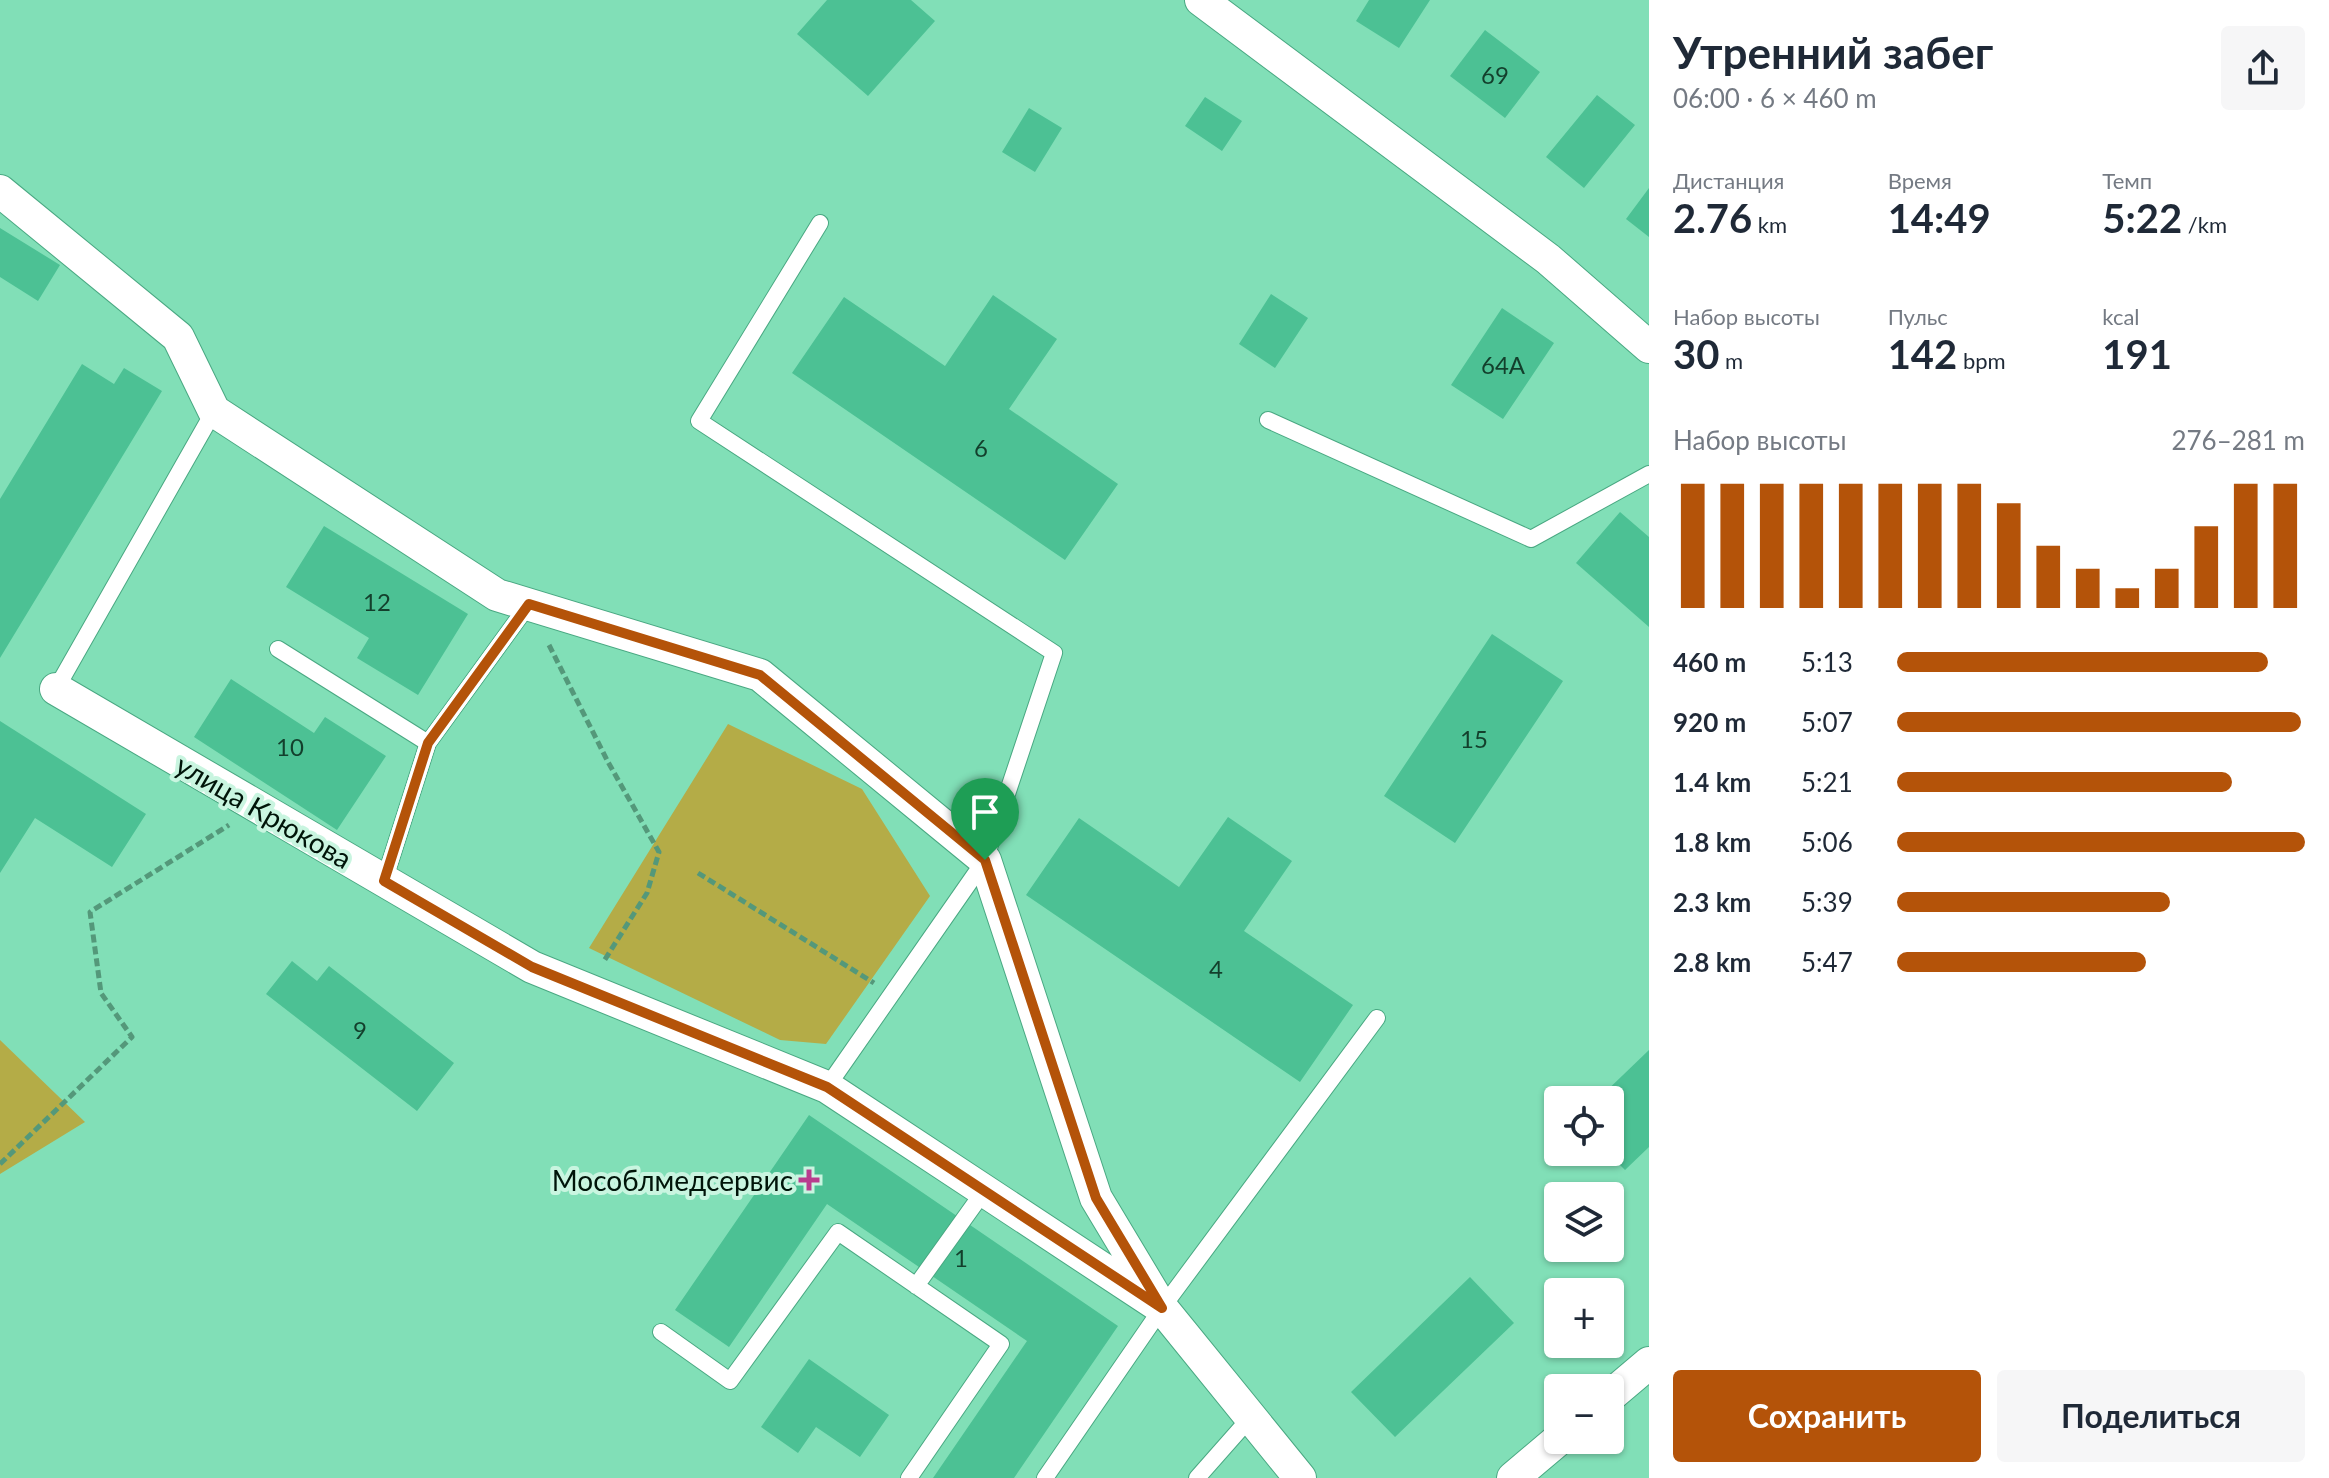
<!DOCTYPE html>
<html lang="ru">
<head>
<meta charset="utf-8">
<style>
  :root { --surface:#fff; --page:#f6f6f7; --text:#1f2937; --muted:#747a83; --accent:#b45309 }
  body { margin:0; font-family:Lato,sans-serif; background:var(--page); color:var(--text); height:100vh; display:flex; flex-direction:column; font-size:30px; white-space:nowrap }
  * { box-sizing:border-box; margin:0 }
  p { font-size:26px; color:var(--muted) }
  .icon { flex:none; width:44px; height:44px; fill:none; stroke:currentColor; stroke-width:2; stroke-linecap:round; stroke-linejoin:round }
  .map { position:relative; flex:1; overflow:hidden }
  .drawer { display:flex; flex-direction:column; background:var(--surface); width:680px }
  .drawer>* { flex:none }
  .tools { position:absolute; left:1544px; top:1086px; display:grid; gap:16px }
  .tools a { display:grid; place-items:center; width:80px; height:80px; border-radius:8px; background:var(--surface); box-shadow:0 2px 6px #0004; font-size:40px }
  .pin { position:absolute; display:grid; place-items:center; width:68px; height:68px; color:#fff; margin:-82px -34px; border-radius:50% 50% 50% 0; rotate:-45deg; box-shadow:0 0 8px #0007 }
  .pin .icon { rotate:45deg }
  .round { display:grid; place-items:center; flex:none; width:84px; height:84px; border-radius:8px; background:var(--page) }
  .headline { display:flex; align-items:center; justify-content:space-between; height:136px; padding:0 24px }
  h1 { font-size:44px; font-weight:700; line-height:60px }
  .figures { display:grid; grid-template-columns:repeat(3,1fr); gap:12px; height:136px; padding:8px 24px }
  .figures div { display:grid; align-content:center }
  .figures b { font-size:40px; font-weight:700 }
  .figures small { font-size:22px; font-weight:400 }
  .figures p { font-size:22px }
  .chart { height:224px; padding:16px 24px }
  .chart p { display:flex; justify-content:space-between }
  .chart svg { width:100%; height:144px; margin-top:8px; stroke:var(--accent); stroke-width:6 }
  .action { display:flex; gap:16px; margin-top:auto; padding:16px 24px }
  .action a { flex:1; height:92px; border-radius:8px; background:var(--accent); color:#fff; font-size:32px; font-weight:700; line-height:92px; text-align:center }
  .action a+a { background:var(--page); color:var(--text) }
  ul { padding:0 24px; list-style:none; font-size:26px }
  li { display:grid; grid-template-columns:128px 96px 1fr; align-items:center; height:60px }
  li i { height:20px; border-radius:10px; background:var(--accent) }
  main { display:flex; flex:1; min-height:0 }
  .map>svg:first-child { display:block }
  .green { fill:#b4ac47 }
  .building { fill:#4cc194 }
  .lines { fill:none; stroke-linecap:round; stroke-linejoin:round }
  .service-casing { stroke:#49a882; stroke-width:18 }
  .minor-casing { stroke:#49a882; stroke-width:34 }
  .path { stroke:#54987a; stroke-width:5; stroke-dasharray:8 4; stroke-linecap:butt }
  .service { stroke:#fff; stroke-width:16 }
  .minor { stroke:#fff; stroke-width:32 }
  .route-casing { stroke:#fff; stroke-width:16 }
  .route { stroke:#b45309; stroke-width:10 }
  .poi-dot { fill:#b93d8e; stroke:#c9f5e0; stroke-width:3 }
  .labels { text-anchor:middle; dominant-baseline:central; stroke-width:8; stroke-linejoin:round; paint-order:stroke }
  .number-label { font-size:24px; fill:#133f2c }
  .street-label { font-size:28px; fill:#001409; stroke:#c9f5e0 }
  .poi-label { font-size:28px; fill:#001409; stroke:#c9f5e0; text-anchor:end }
</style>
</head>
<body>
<main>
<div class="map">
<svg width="1649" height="1478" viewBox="0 0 1649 1478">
  <rect width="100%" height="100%" fill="#81dfb7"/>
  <path class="green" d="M728,724L862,789L930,896L826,1044L780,1040L589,948Z
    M0,1040L85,1122L0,1174Z"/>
  <path class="building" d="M827,0H911L935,21L868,96L797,34Z
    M1369,0H1430L1399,48L1356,21Z
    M1485,30L1540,72L1505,118L1450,76Z
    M1597,95L1635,125L1584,188L1546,157Z
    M1205,97L1242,121L1222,151L1185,126Z
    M1029,108L1062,128L1035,172L1002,152Z
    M1649,188V237L1626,219Z
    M0,228L60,265L38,301L0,277Z
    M1271,294L1308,318L1275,368L1239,344Z
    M993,295L1057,339L1009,409L1118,484L1065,560L792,373L844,297L945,366Z
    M1502,308L1554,343L1503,419L1451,385Z
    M82,364L114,384L124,368L162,391L0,658V499Z
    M1620,512L1649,537V627L1576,563Z
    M324,526L468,614L418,695L357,658L369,638L286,587Z
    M1492,634L1563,681L1455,843L1384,796Z
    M231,679L314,733L325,717L386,756L337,830L194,737Z
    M0,721L146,814L112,867L35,818L0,873Z
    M1228,817L1292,861L1244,931L1353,1005L1300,1082L1026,895L1079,818L1179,887Z
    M292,961L317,981L329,966L454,1063L417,1111L266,994Z
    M1649,1050V1147L1625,1170L1607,1152H1610V1100H1597Z
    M809,1115L1118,1326L1014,1478H933L1027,1341L827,1204L729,1347L675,1310Z
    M1470,1277L1514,1323L1395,1437L1351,1392Z
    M809,1359L889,1415L860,1457L816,1427L798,1453L761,1427Z"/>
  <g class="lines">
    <defs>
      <path id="service" d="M820,223L699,421L1054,653L985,860L827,1087
        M1268,420L1531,539L1649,474
        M278,649L428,743L529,604
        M56,689L214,411
        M384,881L428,743
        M916,1286L984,1191
        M661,1332L730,1381L838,1232L1001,1344L909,1478
        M1045,1478L1162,1308L1377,1018
        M1197,1478L1250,1418"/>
      <path id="minor" d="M1201,0L1548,259L1649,347
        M0,191L178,337L214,411L497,595L760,675L985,860L1096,1198L1162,1308
        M56,689L532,967L827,1087L1162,1308L1300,1478
        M1610,1396L1649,1363
        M1513,1478L1558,1440"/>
    </defs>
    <use href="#service" class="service-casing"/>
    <use href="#minor" class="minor-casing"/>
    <path class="path" d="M549,645L608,762L659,852L647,893L604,961
      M698,873L874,983
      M0,1164L132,1037L101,993L90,912L229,825"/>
    <use href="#service" class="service"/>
    <use href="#minor" class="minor"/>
  </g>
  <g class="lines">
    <defs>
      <path id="route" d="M529,604L760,675L985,860L1096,1198L1162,1308L827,1087L532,967L384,881L428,743Z"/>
    </defs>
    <use href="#route" class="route-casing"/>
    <use href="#route" class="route"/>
  </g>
  <path class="poi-dot" d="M805 1168h8v8h8v8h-8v8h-8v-8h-8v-8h8z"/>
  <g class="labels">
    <g class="number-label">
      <text x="1495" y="74">69</text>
      <text x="1503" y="364">64А</text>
      <text x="981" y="447">6</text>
      <text x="377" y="601">12</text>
      <text x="1474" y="738">15</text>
      <text x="290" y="746">10</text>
      <text x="1216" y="968">4</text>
      <text x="360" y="1029">9</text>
      <text x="961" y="1257">1</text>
    </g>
    <g class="street-label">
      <text transform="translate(264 811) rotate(30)">улица Крюкова</text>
    </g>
    <g class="poi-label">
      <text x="793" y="1180">Мособлмедсервис</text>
    </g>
  </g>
</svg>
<div class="tools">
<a><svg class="icon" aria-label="locate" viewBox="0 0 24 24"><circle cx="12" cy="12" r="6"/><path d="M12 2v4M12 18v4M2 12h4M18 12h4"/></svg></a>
<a><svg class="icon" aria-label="layers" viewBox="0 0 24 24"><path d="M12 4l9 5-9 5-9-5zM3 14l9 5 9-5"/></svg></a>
<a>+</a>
<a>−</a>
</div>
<div class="pin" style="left:985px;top:860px;background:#1e9e55"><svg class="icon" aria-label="arrive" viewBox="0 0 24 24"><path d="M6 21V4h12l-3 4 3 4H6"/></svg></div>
</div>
<section class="drawer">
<div class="headline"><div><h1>Утренний забег</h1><p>06:00 · 6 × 460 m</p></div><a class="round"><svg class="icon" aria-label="share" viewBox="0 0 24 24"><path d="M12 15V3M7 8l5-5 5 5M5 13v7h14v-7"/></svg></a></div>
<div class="figures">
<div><p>Дистанция</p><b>2.76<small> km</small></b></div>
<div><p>Время</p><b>14:49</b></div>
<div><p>Темп</p><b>5:22<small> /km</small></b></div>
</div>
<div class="figures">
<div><p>Набор высоты</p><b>30<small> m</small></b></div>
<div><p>Пульс</p><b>142<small> bpm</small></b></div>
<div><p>kcal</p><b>191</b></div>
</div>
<div class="chart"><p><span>Набор высоты</span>276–281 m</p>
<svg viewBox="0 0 160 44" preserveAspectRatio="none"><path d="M5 44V6M15 44V6M25 44V6M35 44V6M45 44V6M55 44V6M65 44V6M75 44V6M85 44V12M95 44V25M105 44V32M115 44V38M125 44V32M135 44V19M145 44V6M155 44V6"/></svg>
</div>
<ul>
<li><b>460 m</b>5:13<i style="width:91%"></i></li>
<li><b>920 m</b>5:07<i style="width:99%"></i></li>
<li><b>1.4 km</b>5:21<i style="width:82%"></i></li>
<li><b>1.8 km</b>5:06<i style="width:100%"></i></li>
<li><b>2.3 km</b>5:39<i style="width:67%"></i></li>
<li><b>2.8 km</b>5:47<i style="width:61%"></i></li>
</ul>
<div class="action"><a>Сохранить</a><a>Поделиться</a></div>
</section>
</main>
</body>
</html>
